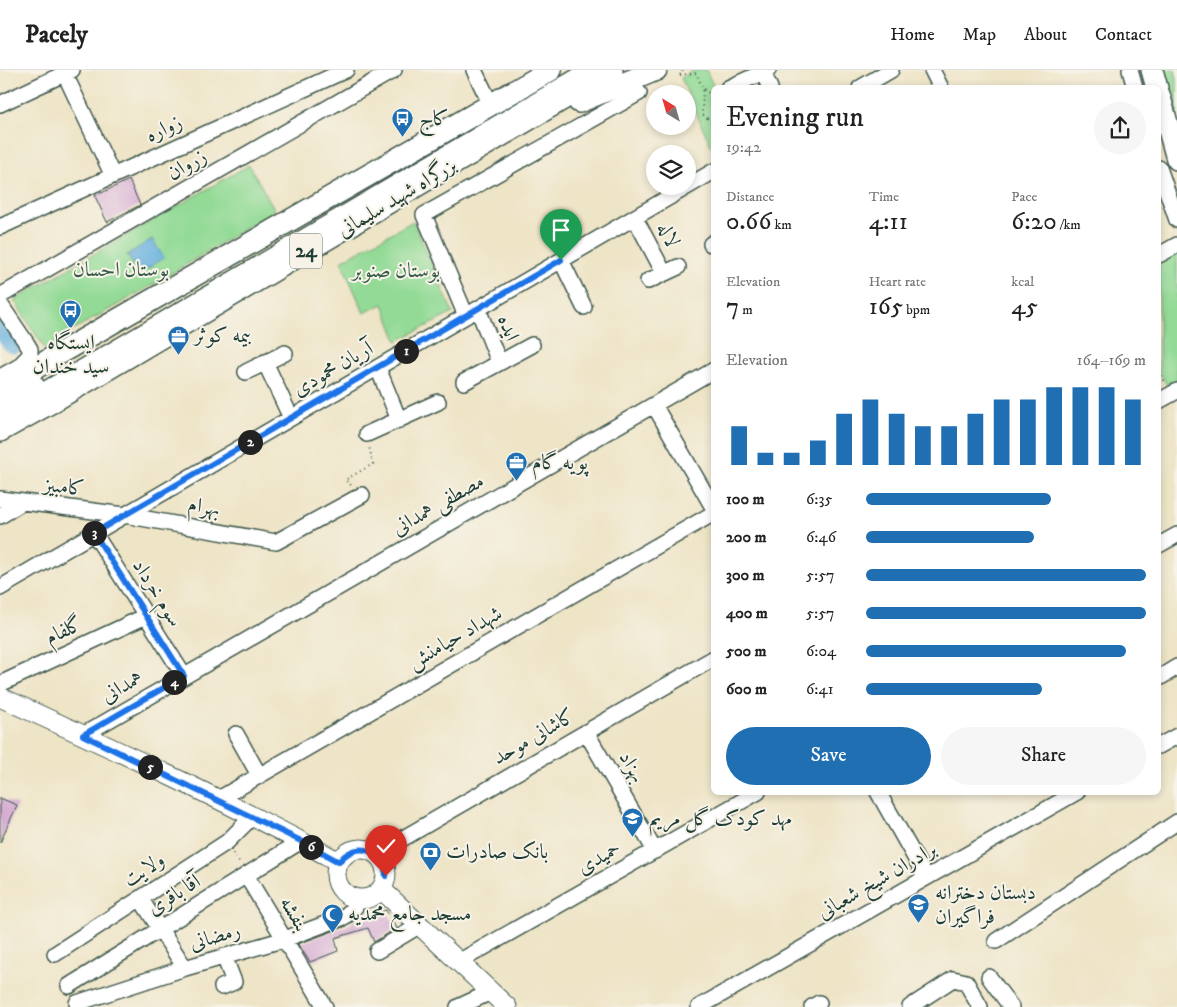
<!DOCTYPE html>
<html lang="en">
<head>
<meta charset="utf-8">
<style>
  :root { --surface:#fff; --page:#f6f6f6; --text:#222; --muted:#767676; --line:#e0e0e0; --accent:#1f6fb2 }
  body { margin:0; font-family:"IM FELL DW Pica",Amiri,serif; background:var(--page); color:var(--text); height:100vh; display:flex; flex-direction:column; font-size:19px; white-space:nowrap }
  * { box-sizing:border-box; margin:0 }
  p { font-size:16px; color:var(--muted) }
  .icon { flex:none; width:28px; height:28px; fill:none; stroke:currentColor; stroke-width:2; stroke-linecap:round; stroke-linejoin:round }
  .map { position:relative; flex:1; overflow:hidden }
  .side { position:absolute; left:711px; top:15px; width:450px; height:710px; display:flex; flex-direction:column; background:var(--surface); border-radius:8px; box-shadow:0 2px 8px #0003 }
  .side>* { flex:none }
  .needle { width:32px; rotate:323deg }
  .buttons { position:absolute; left:646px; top:15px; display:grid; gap:10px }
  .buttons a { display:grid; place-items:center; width:50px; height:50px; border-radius:50%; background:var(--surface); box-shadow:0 2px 8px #0003; font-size:25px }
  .pin { position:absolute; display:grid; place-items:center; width:42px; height:42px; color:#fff; margin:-51px -21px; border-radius:50% 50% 50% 0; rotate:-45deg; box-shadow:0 0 5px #0007 }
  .pin .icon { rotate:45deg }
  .km { position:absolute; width:25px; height:25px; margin:-12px; border-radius:50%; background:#222; color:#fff; font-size:14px; line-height:25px; text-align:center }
  .round { display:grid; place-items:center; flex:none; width:52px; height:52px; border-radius:26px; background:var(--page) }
  .summary { display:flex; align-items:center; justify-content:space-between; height:85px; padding:0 15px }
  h1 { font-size:28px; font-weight:600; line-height:38px }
  .stats { display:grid; grid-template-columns:repeat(3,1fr); gap:8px; height:85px; padding:5px 15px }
  .stats div { display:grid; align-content:center }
  .stats b { font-size:25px; font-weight:600 }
  .stats small { font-size:14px; font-weight:400 }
  .stats p { font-size:14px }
  .chart { height:140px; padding:10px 15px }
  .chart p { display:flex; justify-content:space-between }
  .chart svg { width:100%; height:90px; margin-top:5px; stroke:var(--accent); stroke-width:6 }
  .button { display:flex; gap:10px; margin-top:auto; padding:10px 15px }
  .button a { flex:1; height:58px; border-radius:30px; background:var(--accent); color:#fff; font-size:20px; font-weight:600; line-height:58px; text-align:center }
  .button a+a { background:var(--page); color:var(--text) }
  ul { padding:0 15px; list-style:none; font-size:16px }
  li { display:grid; grid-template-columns:80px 60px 1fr; align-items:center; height:38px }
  li i { height:12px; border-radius:6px; background:var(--accent) }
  header { display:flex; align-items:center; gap:30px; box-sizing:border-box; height:70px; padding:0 25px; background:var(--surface); border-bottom:1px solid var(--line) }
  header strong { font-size:24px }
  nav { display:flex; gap:28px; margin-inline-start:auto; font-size:18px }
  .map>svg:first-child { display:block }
  .green { fill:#92da95; stroke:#588c64 }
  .water { fill:#66b0de; stroke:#427689 }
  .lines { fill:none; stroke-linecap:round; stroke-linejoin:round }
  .river { stroke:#66b0de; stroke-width:21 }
  .building { fill:#d0a1cf }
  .minor-casing { stroke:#3e564a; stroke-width:18 }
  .major-casing { stroke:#3e564a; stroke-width:21 }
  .highway-casing { stroke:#3e564a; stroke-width:24 }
  .path { stroke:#3e564a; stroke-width:2; stroke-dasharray:1 4; stroke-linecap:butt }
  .minor { stroke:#fff; stroke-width:15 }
  .major { stroke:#fff; stroke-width:19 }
  .highway { stroke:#fff; stroke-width:21 }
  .route-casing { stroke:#fff; stroke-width:10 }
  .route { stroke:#1a73e8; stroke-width:6 }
  .labels { text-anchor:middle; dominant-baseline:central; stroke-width:4; stroke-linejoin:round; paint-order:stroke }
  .shield { fill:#f7f3e8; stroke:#60746a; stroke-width:1 }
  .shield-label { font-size:20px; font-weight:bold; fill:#1f3d34 }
  .poi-label { font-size:21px; fill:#1f3d34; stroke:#f7f3e8; text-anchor:start }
  .street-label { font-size:21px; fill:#1f3d34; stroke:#f7f3e8 }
  .park-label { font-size:21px; fill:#365c47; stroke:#f7f3e8 }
</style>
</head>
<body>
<header>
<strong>Pacely</strong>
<nav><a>Home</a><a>Map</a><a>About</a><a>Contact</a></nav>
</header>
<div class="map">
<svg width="1177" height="937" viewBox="0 0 1177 937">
  <rect width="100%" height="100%" fill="#f7f3e8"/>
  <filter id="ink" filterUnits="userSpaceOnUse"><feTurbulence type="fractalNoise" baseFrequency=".02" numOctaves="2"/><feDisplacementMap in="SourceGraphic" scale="10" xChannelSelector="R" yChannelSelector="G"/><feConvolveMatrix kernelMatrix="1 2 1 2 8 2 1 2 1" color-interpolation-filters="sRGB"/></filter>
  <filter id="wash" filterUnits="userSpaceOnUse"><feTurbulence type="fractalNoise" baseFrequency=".0096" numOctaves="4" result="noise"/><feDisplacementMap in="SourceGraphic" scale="20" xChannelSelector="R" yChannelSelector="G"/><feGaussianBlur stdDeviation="1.12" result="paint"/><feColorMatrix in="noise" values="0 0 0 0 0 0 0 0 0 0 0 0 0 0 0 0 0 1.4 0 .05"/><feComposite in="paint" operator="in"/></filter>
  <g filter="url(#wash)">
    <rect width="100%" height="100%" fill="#eee4c6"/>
    <path class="green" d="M694,0H706L714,17V83L681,8Z
      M1157,0H1175L1177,8V72Z
      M249,95L275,140L156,213L57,269L55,273L45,279L14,230Z
      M413,151L453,243L397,271L383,234L364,243L341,191Z
      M1177,178V317L1170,321L1159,301V188Z"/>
    <path class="water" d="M152,169L164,188L139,204L127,185Z"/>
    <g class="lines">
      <path class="river" d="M0,256L13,273"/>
    </g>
    <g id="blocks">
      <path class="building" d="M129,110L140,135L107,152L95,126Z
        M0,728L17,735L0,773Z
        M386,840L397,858L374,872L368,858L335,868L338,881L310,892L298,874L347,856L355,850Z"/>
    </g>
  </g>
  <g filter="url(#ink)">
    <use href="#blocks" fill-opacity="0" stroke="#3e564a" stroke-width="1"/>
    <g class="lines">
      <defs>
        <path id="minor" d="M63,0L113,106
          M474,0L491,35
          M932,0L941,18
          M1130,0L1135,18
          M763,2L770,18
          M728,18L768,0
          M860,18L891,0
          M0,34L72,0
          M1159,98L1177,150
          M635,148L664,203
          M0,157L346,0
          M711,174L714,172
          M1159,185L1177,175
          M561,190L584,237
          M648,211L678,197
          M0,226L394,0
          M0,234L27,274L30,279V285L18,297L0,307
          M478,239L499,292
          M466,246L424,145L639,23
          M265,292L291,348
          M378,298L399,350
          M246,302L285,283
          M464,312L532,275
          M1159,331L1177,321
          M0,335L36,314
          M654,335L714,439
          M0,349L34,326L588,0
          M367,364L438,332
          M0,429L124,445L276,472L362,425
          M0,446L21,433
          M94,463L184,606
          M1159,475L1177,465
          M0,518L714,101
          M1159,608L1177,597
          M0,614L146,546
          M586,662L655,781
          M236,664L259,705
          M83,665L714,300
          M1159,676L1177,666
          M878,722L926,807
          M217,730L714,443
          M376,784L714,588
          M246,805L325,937
          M140,828L185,898
          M996,871L1177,752
          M377,881L420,855
          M55,884L227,772L252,747
          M460,891L758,722
          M989,907L1011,937
          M69,916L301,771
          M222,917L234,912L224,886
          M79,937L77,933L185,898L285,869L344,847L355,837L357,830
          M458,937L491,922
          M699,937L1077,722
          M812,937L819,933
          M910,937L953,909L966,912L980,937"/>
        <path id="major" d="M0,627C114,679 230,732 339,792
          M336 804a25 25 0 1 1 50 0a25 25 0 1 1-50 0Z
          M382,820L507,937"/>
        <path id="highway" d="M1152,0L1157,18
          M1159,24L1177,89
          M579,32L656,0
          M0,321L53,287L551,0
          M0,361L52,332L612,0"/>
      </defs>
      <use href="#minor" class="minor-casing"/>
      <use href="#major" class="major-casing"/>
      <use href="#highway" class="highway-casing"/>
      <path class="path" d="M680,5L696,3L703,19L702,44L714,54
        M680,5L683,2L682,0
        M704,19L714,27
        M1159,301L1165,312
        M351,415L345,410L373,394L369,376
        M233,783L240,794"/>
      <use href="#minor" class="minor"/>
      <use href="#major" class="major"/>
      <use href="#highway" class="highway"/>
    </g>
  </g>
  <g class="lines" filter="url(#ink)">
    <defs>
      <path id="route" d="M386,806C385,779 355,770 339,792L301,771L83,665L184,606L94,463L561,190"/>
    </defs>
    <use href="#route" class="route-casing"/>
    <use href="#route" class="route"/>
  </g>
  <defs>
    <symbol id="bus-pin" viewBox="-11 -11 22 30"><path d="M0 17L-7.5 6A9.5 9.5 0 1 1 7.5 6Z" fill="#1f6fb2" stroke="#f7f3e8"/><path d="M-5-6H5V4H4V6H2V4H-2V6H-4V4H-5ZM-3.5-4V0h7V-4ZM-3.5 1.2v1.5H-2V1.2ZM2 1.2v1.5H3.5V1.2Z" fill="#fff"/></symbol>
    <symbol id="office-pin" viewBox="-11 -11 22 30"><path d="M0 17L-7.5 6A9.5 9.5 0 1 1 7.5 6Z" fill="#1f6fb2" stroke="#f7f3e8"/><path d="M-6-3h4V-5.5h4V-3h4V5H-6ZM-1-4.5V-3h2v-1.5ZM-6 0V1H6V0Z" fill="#fff"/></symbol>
    <symbol id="school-pin" viewBox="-11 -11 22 30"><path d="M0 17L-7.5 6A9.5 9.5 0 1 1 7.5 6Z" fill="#1f6fb2" stroke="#f7f3e8"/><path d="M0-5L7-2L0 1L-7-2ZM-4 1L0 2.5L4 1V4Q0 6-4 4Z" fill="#fff"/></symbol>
    <symbol id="bank-pin" viewBox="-11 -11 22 30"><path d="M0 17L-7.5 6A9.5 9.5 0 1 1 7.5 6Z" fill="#1f6fb2" stroke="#f7f3e8"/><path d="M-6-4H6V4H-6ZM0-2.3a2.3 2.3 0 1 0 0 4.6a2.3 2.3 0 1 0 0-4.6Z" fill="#fff"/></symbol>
    <symbol id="mosque-pin" viewBox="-11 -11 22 30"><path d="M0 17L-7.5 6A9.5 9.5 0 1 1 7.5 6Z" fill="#1f6fb2" stroke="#f7f3e8"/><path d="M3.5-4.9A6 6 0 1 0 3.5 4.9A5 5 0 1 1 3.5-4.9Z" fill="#fff"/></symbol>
  </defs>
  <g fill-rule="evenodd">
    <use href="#bus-pin" x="390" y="36" width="25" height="34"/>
    <use href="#bus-pin" x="58" y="228" width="25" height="34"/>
    <use href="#office-pin" x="166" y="254" width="25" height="34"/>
    <use href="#office-pin" x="504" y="380" width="25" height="34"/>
    <use href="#school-pin" x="620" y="736" width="25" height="34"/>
    <use href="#bank-pin" x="418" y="770" width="25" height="34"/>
    <use href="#school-pin" x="906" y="822" width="25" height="34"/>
    <use href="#mosque-pin" x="320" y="832" width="25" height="34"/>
  </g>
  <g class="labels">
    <rect class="shield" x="290" y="163.5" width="32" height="35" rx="4"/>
    <g class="shield-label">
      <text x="306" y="181">24</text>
    </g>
    <g class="poi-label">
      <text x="419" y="49">کاج</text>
      <text x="194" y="266">بیمه کوثر</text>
      <text x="71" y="273" text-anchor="middle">ایستگاه<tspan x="71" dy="24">سید خندان</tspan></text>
      <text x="532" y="393">پویه گام</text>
      <text x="649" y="749">مهد کودک گل مریم</text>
      <text x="446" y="782">بانک صادرات</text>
      <text x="935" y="823">دبستان دخترانه<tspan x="935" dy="24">فراگیران</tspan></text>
      <text x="348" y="844">مسجد جامع محمدیه</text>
    </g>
    <g class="street-label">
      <text transform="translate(164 59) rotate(-25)">زواره</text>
      <text transform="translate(187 95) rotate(-30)">زروان</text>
      <text transform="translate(397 128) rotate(-31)">بزرگراه شهید سلیمانی</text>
      <text transform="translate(668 165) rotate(62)">لاله</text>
      <text transform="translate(508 258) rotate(69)">ایده</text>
      <text transform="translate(333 299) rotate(-30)">آریان محمودی</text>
      <text transform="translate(64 417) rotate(7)">کامبیز</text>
      <text transform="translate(438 435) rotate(-30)">مصطفی همدانی</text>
      <text transform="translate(204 437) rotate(10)">بهرام</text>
      <text transform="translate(157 523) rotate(58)">سوم خرداد</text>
      <text transform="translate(64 561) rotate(-25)">گلفام</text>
      <text transform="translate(455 568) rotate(-30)">شهداد حیامنش</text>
      <text transform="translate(122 617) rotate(-30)">همدانی</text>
      <text transform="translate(534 667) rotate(-30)">کاشانی موحد</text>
      <text transform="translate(632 697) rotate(60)">بهزاد</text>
      <text transform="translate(599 788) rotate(-30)">حمیدی</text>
      <text transform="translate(144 800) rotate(-33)">ولایت</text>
      <text transform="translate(877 811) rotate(-30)">برادران شیخ شعبانی</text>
      <text transform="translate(174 825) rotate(-32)">آقا باقری</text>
      <text transform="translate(294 844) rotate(59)">بنفشه</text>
      <text transform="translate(215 867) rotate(-16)">رمضانی</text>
    </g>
    <g class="park-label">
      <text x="121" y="200">بوستان احسان</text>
      <text x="396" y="201">بوستان صنوبر</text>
    </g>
  </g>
</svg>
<div class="buttons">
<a><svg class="needle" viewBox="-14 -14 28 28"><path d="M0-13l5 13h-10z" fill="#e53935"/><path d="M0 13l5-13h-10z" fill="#767676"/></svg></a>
<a><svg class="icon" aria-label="layers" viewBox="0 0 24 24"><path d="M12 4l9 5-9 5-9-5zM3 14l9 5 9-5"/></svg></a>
</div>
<div class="pin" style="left:561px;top:190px;background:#1e9e55"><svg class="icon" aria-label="arrive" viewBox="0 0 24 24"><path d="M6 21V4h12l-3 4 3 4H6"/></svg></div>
<div class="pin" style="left:386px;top:806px;background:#d93025"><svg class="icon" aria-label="check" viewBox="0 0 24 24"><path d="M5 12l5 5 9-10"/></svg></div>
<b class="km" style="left:406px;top:281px">1</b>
<b class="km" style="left:250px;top:372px">2</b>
<b class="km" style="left:94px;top:463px">3</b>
<b class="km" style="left:174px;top:612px">4</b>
<b class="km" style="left:150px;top:697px">5</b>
<b class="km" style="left:311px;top:777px">6</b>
<section class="side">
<div class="summary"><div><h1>Evening run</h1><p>19:42</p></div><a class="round"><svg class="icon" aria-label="share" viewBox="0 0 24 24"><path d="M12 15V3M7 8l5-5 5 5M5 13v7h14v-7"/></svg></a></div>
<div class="stats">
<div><p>Distance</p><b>0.66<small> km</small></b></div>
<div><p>Time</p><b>4:11</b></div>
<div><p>Pace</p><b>6:20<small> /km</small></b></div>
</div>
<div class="stats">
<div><p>Elevation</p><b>7<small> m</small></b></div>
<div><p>Heart rate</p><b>165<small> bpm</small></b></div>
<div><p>kcal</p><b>45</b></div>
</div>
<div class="chart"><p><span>Elevation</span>164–169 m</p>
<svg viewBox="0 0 160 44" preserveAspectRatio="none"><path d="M5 44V25M15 44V38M25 44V38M35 44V32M45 44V19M55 44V12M65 44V19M75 44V25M85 44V25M95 44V19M105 44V12M115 44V12M125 44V6M135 44V6M145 44V6M155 44V12"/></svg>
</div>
<ul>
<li><b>100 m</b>6:35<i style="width:66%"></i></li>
<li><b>200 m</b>6:46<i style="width:60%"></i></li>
<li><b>300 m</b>5:57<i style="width:100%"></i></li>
<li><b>400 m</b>5:57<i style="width:100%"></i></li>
<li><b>500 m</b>6:04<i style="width:93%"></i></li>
<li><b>600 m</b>6:41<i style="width:63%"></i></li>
</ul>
<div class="button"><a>Save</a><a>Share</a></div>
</section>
</div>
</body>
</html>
